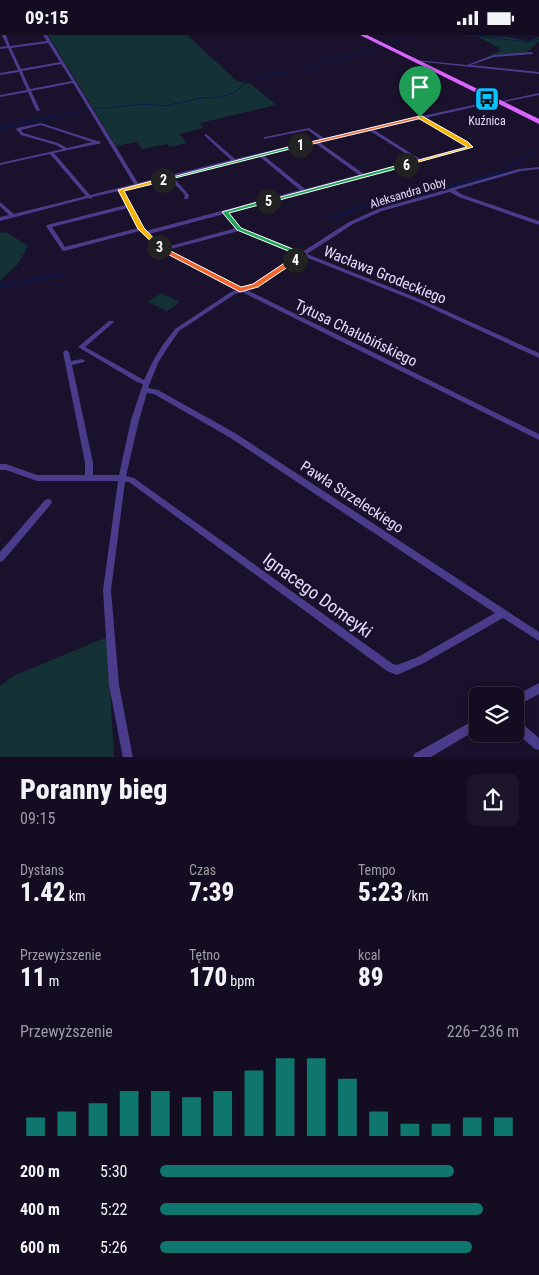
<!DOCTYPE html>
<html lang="pl">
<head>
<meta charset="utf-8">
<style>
  :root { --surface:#140d21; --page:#1d162a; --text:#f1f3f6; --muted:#9d9ca5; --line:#332d3f; --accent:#0f766e }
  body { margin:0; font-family:"Roboto Condensed",sans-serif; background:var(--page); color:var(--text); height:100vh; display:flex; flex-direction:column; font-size:19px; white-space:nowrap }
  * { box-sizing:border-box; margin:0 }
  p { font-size:16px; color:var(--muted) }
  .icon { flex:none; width:28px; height:28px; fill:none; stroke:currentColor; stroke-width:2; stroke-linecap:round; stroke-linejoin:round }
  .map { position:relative; height:722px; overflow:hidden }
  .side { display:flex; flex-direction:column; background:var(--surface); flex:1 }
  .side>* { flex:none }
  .fabs { position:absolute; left:469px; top:652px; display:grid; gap:10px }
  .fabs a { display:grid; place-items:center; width:55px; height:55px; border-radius:8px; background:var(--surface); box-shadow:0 2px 8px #0003,0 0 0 1px var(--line); font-size:25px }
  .pin { position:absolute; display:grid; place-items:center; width:42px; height:42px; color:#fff; margin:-51px -21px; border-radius:50% 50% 50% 0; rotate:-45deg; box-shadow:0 0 5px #0007 }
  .pin .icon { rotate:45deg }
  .km { position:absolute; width:25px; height:25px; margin:-12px; border-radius:50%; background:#222; color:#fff; font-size:14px; line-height:25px; text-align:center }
  .round { display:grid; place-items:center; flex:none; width:52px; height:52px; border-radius:8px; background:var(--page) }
  .summary { display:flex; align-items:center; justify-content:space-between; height:85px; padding:0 20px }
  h1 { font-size:28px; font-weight:800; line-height:38px }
  .stats { display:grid; grid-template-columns:repeat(3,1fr); gap:8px; height:85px; padding:5px 20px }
  .stats div { display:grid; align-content:center }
  .stats b { font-size:25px; font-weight:800 }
  .stats small { font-size:14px; font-weight:400 }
  .stats p { font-size:14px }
  .chart { height:140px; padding:10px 20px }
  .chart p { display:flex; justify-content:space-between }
  .chart svg { width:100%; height:90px; margin-top:5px; stroke:var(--accent); stroke-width:6 }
  ul { padding:0 20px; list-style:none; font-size:16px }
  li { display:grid; grid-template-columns:80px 60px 1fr; align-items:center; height:38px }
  li i { height:12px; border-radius:6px; background:var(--accent) }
  .status { display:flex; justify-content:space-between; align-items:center; height:35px; padding:0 25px; background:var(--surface); direction:ltr }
  .status svg { height:14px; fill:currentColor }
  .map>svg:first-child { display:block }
  .green { fill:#143236 }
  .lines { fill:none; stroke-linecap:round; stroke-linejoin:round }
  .stream-far1 { stroke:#0b184c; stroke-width:1 }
  .stream { stroke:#0b184c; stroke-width:2 }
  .minor { fill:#4b3c8b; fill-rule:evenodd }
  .primary { fill:#dd63ff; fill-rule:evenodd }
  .split-1 { fill:#f0652b; stroke:#fff }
  .split-2 { fill:#22a559; stroke:#fff }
  .split-3 { fill:#f5b400; stroke:#fff }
  .split-4 { fill:#f0652b; stroke:#fff }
  .split-5 { fill:#22a559; stroke:#fff }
  .split-6 { fill:#22a559; stroke:#fff }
  .split-7 { fill:#f5b400; stroke:#fff }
  .labels { text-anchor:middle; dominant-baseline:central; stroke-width:4; stroke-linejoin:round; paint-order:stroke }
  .far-poi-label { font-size:12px; fill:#e6dcff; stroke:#1a112c }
  .far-street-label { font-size:12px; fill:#e6dcff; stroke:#1a112c }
  .street-label { font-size:15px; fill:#e6dcff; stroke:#1a112c }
  .near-street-label { font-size:18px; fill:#e6dcff; stroke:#1a112c }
</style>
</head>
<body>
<div class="status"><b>09:15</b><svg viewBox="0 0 49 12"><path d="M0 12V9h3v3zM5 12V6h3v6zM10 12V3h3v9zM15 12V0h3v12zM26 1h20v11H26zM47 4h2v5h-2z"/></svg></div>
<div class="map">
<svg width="539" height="723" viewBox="0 0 539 723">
  <rect width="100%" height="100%" fill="#1a112c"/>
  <path class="green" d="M48,0H187L237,46L251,49L276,70L200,88L203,93L179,99L187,108L170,112L167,109L142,114L137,107L116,111Z
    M461,0L509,2L528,6L539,2V6L526,18L490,20L500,16L499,13L478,2Z
    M6,197L28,211L18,229L0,246V198Z
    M161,258L180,267L167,276L148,267Z
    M107,602L114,722L0,723V651L13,641Z"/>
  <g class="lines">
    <path class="stream-far1" d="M468,0L527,7L539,4
      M387,9L416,0
      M94,74L145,69L164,71L201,63L220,62L234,58L249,45L307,33L357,19L377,11
      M46,84L88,75"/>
    <path class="stream" d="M0,93L52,82
      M331,184L363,171L392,168L505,136L526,120L534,118
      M0,251L64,239"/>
    <path class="minor" d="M2,0H6L10,11L47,6L43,0H47L138,148L231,125L205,101V99H206L235,124L320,104L308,95L264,104V102H265L309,93L324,103L418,82L420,81H422L497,65V67H496L425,83L467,107L472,111V113L366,141V142H362L228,178L241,193L302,217L349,187L378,174L519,134L539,132V134L521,136L455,155L463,160L539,186V190L459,162L450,157L382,176L353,189L307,219L422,265L539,318V323L418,267L303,221L257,251L247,255L539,399V405L242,257L235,259L179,296L168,312L158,328L148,353L158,355L235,398L539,597V606L503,583L424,628L397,640L387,636L129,447H125L111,555L119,650L133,723H123L109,650L103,555L118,446H37L6,435H0V429H6L37,440H85V428L63,317L66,315L69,317L71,326L82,324L85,326L84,327L72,330L93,428V440H119L131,385L143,349L137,347L78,312L109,286H113L114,287L113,288L85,312L144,345L152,328L162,311L175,294L231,257L237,255L160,216L140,196L64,216L62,215L46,191L47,190L126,170L119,156L92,162V164L88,163L0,186V182L9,180L0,171V167L14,179L86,161L50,119L0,130V128L63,114L56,110L21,100L16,94L17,93L41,88L97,106H100V109H97L54,118L90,160L134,149L73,48L31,56L40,75L38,76L36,75L28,57L0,62V60L27,55L19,37L0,40V38L18,35L8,13L0,14V12L7,11ZM48,8L60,27L21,34L11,13ZM61,29L72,46L30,54L22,36ZM421,84L465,109L467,111L420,124L374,95ZM41,90L92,107L67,113L58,108L23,98L21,95ZM370,96L416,125L364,139L319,107ZM315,108L359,140L305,154L263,120ZM259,121L300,155L146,196L143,193L123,155L136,151L140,152V150L169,143L185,160L184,164H188L189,160L173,142ZM128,173L138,193L65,212L52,192ZM224,179L236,193L163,213L149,199ZM239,196L298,220L253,249L242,253L167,215ZM147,358L154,359L229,402L495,578L418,622L397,630L393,629L134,443L126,441L139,385Z
      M532,17L533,19L494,22L471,30L539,37V39L414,26L416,25L467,30L493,20Z
      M539,58V60L500,68L498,67Z
      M48,464L51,465L52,467L51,469L3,526L0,527V517L45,465Z
      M539,648V659L515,672V661Z
      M478,683V694L429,723H413L414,719Z
      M515,685L519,686L539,703V715L535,714L515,697Z"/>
    <path class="primary" d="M360,0H367L539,84V89Z"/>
  </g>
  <path class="split-1" d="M420,81L422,83L300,112L298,110Z"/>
  <path class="split-2" d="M300,109L302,111L163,146L161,145Z"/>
  <path class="split-3" d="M163,143L165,146L124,156L144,193L162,212L159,214L138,194L118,155Z"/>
  <path class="split-4" d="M156,211H161L241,252L253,249L292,223L298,225L258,252L240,257L156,213Z"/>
  <path class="split-5" d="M268,164L270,167L229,178L241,193L305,219V221L297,226L291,225L298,220L237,195L222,177Z"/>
  <path class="split-6" d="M406,128L407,131L268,168L266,166Z"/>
  <path class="split-7" d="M418,81H422L468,107L473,112L404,131V129L467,112L418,83Z"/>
  <defs>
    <symbol id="bus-square" viewBox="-11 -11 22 22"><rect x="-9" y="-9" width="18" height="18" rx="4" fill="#08c1ff" stroke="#1a112c"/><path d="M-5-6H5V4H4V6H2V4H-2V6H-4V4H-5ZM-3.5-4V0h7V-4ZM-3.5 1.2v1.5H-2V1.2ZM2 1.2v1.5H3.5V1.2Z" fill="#111"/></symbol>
  </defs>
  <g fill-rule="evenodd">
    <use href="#bus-square" x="473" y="50" width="28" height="28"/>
  </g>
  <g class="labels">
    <g class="far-poi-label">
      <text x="487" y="86">Kuźnica</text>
    </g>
    <g class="far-street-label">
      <text transform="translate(408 158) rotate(-17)">Aleksandra Doby</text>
    </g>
    <g class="street-label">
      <text transform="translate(385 240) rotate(22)">Wacława Grodeckiego</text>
      <text transform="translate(356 298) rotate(26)">Tytusa Chałubińskiego</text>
      <text transform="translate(352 462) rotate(33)">Pawła Strzeleckiego</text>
    </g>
    <g class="near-street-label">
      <text transform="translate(318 560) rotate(36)">Ignacego Domeyki</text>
    </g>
  </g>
</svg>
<div class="fabs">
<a><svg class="icon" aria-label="layers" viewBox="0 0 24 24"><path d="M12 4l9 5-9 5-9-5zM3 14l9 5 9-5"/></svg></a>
</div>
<div class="pin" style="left:420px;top:82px;background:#1e9e55"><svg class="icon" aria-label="arrive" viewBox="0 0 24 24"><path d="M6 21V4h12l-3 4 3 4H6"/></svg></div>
<b class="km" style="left:300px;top:110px">1</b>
<b class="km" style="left:163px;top:145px">2</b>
<b class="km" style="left:159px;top:212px">3</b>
<b class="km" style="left:295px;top:225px">4</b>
<b class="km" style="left:268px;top:166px">5</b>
<b class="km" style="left:406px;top:130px">6</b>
</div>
<section class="side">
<div class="summary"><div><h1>Poranny bieg</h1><p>09:15</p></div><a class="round"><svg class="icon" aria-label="share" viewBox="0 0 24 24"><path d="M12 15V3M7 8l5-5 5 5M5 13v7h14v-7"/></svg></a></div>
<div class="stats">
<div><p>Dystans</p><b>1.42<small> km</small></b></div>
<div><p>Czas</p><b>7:39</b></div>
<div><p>Tempo</p><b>5:23<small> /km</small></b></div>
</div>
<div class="stats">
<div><p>Przewyższenie</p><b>11<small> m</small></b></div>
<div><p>Tętno</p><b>170<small> bpm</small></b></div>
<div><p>kcal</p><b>89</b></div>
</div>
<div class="chart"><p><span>Przewyższenie</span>226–236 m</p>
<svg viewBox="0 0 160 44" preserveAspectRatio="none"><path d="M5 44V35M15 44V32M25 44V28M35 44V22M45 44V22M55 44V25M65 44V22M75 44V12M85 44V6M95 44V6M105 44V16M115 44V32M125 44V38M135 44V38M145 44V35M155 44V35"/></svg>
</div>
<ul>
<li><b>200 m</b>5:30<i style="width:82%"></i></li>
<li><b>400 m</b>5:22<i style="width:90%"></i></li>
<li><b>600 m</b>5:26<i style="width:87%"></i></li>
</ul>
</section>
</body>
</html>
